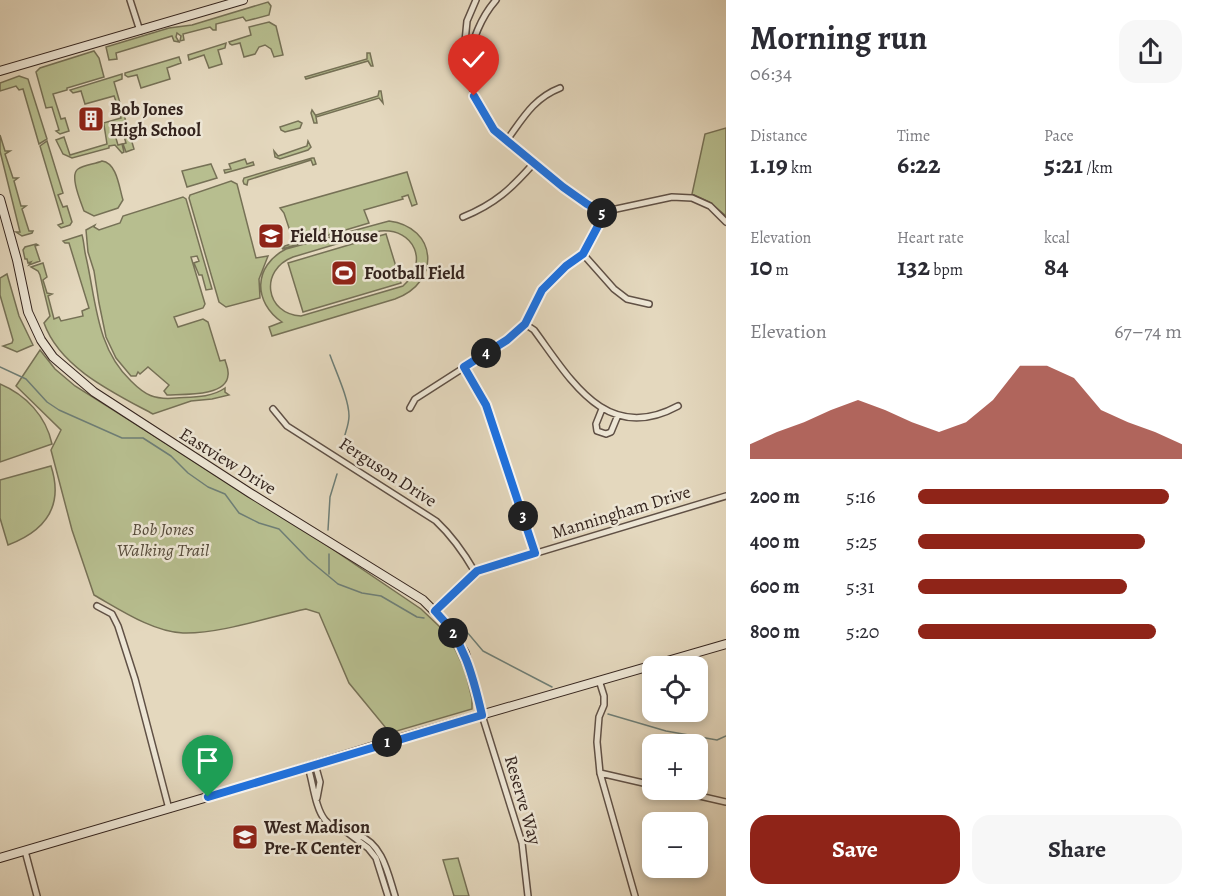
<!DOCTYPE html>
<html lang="en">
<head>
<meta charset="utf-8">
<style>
  :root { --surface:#fff; --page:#f7f7f7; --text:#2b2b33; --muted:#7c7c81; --accent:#8f2418 }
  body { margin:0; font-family:Alegreya,serif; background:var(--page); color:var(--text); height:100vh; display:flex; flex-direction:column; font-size:22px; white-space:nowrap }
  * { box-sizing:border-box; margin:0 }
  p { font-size:20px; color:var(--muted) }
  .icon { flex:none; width:33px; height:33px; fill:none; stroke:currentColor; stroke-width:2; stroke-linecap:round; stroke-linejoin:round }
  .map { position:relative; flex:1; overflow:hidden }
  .side { display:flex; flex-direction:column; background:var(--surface); width:480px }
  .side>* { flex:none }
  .fabs { position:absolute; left:642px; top:656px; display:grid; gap:12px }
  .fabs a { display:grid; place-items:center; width:66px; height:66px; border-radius:12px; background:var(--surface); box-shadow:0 3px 9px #0003; font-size:30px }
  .pin { position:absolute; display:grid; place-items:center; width:51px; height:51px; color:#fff; margin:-62px -26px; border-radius:50% 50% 50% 0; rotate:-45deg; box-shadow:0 0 6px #0007 }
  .pin .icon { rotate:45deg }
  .km { position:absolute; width:30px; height:30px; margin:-15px; border-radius:50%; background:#222; color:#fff; font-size:16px; line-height:30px; text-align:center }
  .round { display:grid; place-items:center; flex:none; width:63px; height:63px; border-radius:18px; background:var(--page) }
  .head { display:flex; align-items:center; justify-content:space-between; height:102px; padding:0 24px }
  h1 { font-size:33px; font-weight:700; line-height:45px }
  .figures { display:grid; grid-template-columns:repeat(3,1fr); gap:9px; height:102px; padding:6px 24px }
  .figures div { display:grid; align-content:center }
  .figures b { font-size:26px; font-weight:700 }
  .figures small { font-size:16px; font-weight:400 }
  .figures p { font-size:16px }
  .chart { height:168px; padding:12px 24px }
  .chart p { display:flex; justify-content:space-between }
  .chart svg { width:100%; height:108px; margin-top:6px; fill:var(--accent); opacity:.7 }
  .action { display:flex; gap:12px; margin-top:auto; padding:12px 24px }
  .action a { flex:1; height:69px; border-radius:18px; background:var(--accent); color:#fff; font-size:24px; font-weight:700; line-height:69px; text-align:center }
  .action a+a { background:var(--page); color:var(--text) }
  ul { padding:0 24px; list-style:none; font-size:20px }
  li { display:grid; grid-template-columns:96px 72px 1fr; align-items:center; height:45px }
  li i { height:15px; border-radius:8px; background:var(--accent) }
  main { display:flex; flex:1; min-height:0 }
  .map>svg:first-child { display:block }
  .green { fill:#b7be8f; stroke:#767156; stroke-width:1.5; fill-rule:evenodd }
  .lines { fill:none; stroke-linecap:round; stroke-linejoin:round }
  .stream { stroke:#6e7e76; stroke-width:1.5 }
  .street-casing { stroke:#605146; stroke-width:8 }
  .secondary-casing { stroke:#34241e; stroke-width:10 }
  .street { stroke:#ede6d5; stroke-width:5 }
  .secondary { stroke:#ede6d5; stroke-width:8 }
  .route-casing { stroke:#fff; stroke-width:12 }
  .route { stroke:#1a73e8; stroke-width:8 }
  .labels { text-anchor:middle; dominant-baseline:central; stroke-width:5; stroke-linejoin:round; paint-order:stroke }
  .poi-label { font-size:18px; font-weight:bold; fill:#34241e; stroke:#ede6d5; text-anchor:start }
  .street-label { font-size:18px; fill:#34241e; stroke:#ede6d5 }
  .park-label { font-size:18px; font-style:italic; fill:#554a3a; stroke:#ede6d5 }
</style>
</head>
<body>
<main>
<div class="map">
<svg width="726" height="896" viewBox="0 0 726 896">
  <rect width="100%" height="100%" fill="#e4d8be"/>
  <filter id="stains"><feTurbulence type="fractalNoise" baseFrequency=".00333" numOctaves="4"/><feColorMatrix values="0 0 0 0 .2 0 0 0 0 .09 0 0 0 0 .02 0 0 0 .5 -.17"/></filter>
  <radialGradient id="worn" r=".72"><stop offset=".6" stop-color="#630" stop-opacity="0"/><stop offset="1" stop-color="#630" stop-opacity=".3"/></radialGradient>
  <path class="green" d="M268,2L271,6L269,15L246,21L243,17L216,24V30H213L210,27L183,34L184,40L180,41L181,36L177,33L176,37L179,42L174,41L172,36L116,53L117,59L109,60L106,47L169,28L192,25Z
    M269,22L276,26L283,55L274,57L271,49L265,45L259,47L255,54L244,57L240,43L232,45L230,44L229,42L251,35L249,27Z
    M226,43L225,48L218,50L222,64L209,68L204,55L189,60L188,55Z
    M94,51L99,58L104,77L67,88V90L53,94L61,119L65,118L69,131L60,134L56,131L59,130L52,107L46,108L36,72L40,68Z
    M367,53H370L373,66H371L368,61L306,79L305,77L367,59Z
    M179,57L181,63L167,68L170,79L141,88L137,75L128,77L125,75V73Z
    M122,74V79L114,82L120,103L117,104L114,96L85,104L81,91L73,93L70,90Z
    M19,76L28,79L47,139L39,144L23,89L19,90L16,86L0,91V83Z
    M379,91H381L383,103L379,98L316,117L317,123H314L311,113L312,110L316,116V115L378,96Z
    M122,108L134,149L126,152L123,144L126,143L120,123L112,125L118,145L122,144L124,152L122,153L115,145L109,146V148L72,158L63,154L56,140L64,137L70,155L107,144L104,125L100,127V124L121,118L118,109Z
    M298,121L302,123L300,128L285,132L281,130L280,127Z
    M726,128V216L709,202L692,194L705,134Z
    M0,135L5,151H10L5,154L13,178H18L14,181L21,206H26L22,209L29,231H33L32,233L22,236L16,232H20L0,151Z
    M47,141L63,193L58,195L63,207L67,206L72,222L70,225L61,228L58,225L63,223L40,146Z
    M308,141L311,147L308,150L280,159L275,157L274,151L278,156L307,146Z
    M312,158H314L316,164L313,165L311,160L248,180L247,185L244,184L243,181L244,178Z
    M245,159L247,164L253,162L254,165L225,173L224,170L231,169L229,164Z
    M102,161C117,163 119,187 123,200L118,208L94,216L84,211C81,202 69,175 78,169C84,165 95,164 102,161Z
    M211,164L217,178L187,187L182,171Z
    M407,172L417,204L412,206L408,195L402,197L403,199L364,210L369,223L282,249L285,246L294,243L284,213L280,208Z
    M231,181L237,184L256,258L268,256L259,279L260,298L226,307L219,302L189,198L190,195Z
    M183,197L186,199L212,289L206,290L202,275H199L194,263L199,261L197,256L191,257L205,304L203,308L174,317L178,327L203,319L208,322L220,361L225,360C226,364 229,370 228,375C227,397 182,394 167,395L164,391L169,385L148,367L140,374L138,372L136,376H131L116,358L106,337L99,303L94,271L88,252L86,230L95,225L94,227L99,230L120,223L123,216Z
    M389,221C437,227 442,282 395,299L272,336L269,327L282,322C253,302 253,266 286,249ZM380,231C415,228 429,263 403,286L301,316C265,314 259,270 293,257Z
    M386,234L401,283L303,312L288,263Z
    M82,235C84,241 84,250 86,257C96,300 96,348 131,381C145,395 154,400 176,398C192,397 211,398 225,388V392L229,395L212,399L191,401L153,414C114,393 60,368 44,323L50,316L40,275L38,271L31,267L43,263L47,277L43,280L47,293L52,294L48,296L54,319L59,317L61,321L83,316L82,311L89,308L69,243H65L63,241Z
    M36,244L38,245L35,246L40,261L29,265L31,262L28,263L27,259H25L23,250L25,247Z
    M7,274L19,316L33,345L17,352L3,346L12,343L13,340L0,295V278Z
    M40,350L55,369L75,386L313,536L421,609L441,628L455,649L465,670L472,699V709L390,733L349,683L319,613L306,609C269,617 220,634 183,633C153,632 119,609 94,595L72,530L51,450L61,430L16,386Z
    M0,384C26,395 46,416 52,444L0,462Z
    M51,466C64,506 45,531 8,545L0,518V480Z
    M458,858L469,896H454L443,860Z"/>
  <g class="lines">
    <path class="stream" d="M330,355C336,372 349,399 349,416C349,428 342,437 343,449
      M0,367L26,379L47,402L59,410L122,438H143L171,456L188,473L208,487L225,494L239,513L259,523L279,529L308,559L338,584L362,593L381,596L417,617L424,618
      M328,530L330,497L337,474
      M329,574V554
      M461,625L483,651L552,687
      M608,714L666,731L717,740L726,736"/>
    <defs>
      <path id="street" d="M130,0L140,31
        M476,0L467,21L464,52L474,95L494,130L563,187L587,204L602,212L672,197L692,198L710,206L726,222
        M467,63C473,40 480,18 496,0
        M507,140C523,118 534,98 560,88
        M463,217C495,204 511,189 534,163
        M583,254L614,289L627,299L649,304
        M525,324L534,330C571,380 606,445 678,406
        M464,367L486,405L535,553
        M410,408L415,399L507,340L525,324L541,290L566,266L583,254L599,224L602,212
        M273,409L287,426L436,521C452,536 464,553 475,572
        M602,409L596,424L597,431L606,434L611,432L618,415
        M97,606L112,614L118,626L135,679L169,809
        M435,611L477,571L726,496
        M599,680L604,696V705L599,717L597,742L600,773L635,896
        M482,715L522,843L528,896
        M315,764L320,782L317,798
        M308,767C313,782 315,808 325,820C333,830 347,831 358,835C383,844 388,874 395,896
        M600,773L652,785
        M669,789L726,802
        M348,833L368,848L376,858L388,896
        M25,851L37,896"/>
      <path id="secondary" d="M0,71L243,0
        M0,199L17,260L28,312L41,340L53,357L94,392L250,493L423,600L448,625L465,653L482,715
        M0,858L255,783L377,745L726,644"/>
    </defs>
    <use href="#street" class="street-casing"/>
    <use href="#secondary" class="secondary-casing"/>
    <use href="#street" class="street"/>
    <use href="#secondary" class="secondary"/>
  </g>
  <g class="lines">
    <defs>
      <path id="route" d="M208,797L482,715C473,676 464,640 435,611L477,571L535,553L486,405L464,367L507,340L525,324L542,290L566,266L583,254L599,224L602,212L587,204L563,187L494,130L474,96"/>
    </defs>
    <use href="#route" class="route-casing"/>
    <use href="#route" class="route"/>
  </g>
  <defs>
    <symbol id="building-square" viewBox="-11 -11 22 22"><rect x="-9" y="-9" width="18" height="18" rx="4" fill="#8f2418" stroke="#ede6d5"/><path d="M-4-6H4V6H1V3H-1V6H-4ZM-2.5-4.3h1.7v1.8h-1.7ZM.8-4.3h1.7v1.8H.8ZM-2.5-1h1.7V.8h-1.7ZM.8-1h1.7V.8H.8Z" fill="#fff"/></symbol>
    <symbol id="school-square" viewBox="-11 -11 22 22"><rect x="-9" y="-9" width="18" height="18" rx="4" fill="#8f2418" stroke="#ede6d5"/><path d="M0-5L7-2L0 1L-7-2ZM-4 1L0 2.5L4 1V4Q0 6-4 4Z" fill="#fff"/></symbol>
    <symbol id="stadium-square" viewBox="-11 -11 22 22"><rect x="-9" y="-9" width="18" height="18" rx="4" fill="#8f2418" stroke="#ede6d5"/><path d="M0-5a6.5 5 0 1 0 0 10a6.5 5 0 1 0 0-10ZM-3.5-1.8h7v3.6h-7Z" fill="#fff"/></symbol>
  </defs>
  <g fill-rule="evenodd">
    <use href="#building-square" x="76" y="104" width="30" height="30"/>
    <use href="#school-square" x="256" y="221" width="30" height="30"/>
    <use href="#stadium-square" x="329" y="258" width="30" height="30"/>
    <use href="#school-square" x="230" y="822" width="30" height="30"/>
  </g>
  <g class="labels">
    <g class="poi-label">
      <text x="110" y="109">Bob Jones<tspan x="110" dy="21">High School</tspan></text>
      <text x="290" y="236">Field House</text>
      <text x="364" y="273">Football Field</text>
      <text x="264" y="827">West Madison<tspan x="264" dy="21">Pre-K Center</tspan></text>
    </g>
    <g class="street-label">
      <text transform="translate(228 461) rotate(32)">Eastview Drive</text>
      <text transform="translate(388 472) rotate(33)">Ferguson Drive</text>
      <text transform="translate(621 512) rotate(-17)">Manningham Drive</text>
      <text transform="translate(523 800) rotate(74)">Reserve Way</text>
    </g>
    <g class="park-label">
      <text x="163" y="529">Bob Jones<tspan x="163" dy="21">Walking Trail</tspan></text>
    </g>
  </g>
  <rect width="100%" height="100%" filter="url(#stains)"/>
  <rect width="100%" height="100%" fill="url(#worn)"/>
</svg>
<div class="fabs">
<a><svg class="icon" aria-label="locate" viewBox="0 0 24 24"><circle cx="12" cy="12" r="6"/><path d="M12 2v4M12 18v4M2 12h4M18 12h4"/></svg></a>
<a>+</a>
<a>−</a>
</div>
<div class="pin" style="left:208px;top:797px;background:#1e9e55"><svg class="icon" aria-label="arrive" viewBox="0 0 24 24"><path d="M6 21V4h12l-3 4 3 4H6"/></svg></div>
<div class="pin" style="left:474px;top:96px;background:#d93025"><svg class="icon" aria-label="check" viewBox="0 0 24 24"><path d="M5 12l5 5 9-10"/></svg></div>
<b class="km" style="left:387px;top:742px">1</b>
<b class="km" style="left:453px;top:633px">2</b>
<b class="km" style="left:523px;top:516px">3</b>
<b class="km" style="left:486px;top:353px">4</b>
<b class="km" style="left:602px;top:213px">5</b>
</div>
<section class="side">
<div class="head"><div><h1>Morning run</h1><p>06:34</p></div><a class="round"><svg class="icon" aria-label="share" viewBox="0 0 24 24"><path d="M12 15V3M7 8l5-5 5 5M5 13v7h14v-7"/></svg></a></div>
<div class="figures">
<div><p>Distance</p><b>1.19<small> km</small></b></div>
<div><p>Time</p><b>6:22</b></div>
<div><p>Pace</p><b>5:21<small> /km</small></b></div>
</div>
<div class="figures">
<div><p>Elevation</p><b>10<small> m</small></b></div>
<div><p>Heart rate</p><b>132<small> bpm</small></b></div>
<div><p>kcal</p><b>84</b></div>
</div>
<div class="chart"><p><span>Elevation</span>67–74 m</p>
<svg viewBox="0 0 160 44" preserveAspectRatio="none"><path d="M0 44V38L10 33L20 29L30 24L40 20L50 24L60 29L70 33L80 29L90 20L100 6L110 6L120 11L130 24L140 29L150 33L160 38V44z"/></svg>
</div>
<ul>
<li><b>200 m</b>5:16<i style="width:95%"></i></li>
<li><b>400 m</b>5:25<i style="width:86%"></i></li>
<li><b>600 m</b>5:31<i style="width:79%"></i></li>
<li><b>800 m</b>5:20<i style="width:90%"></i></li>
</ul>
<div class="action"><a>Save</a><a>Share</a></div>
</section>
</main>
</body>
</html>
